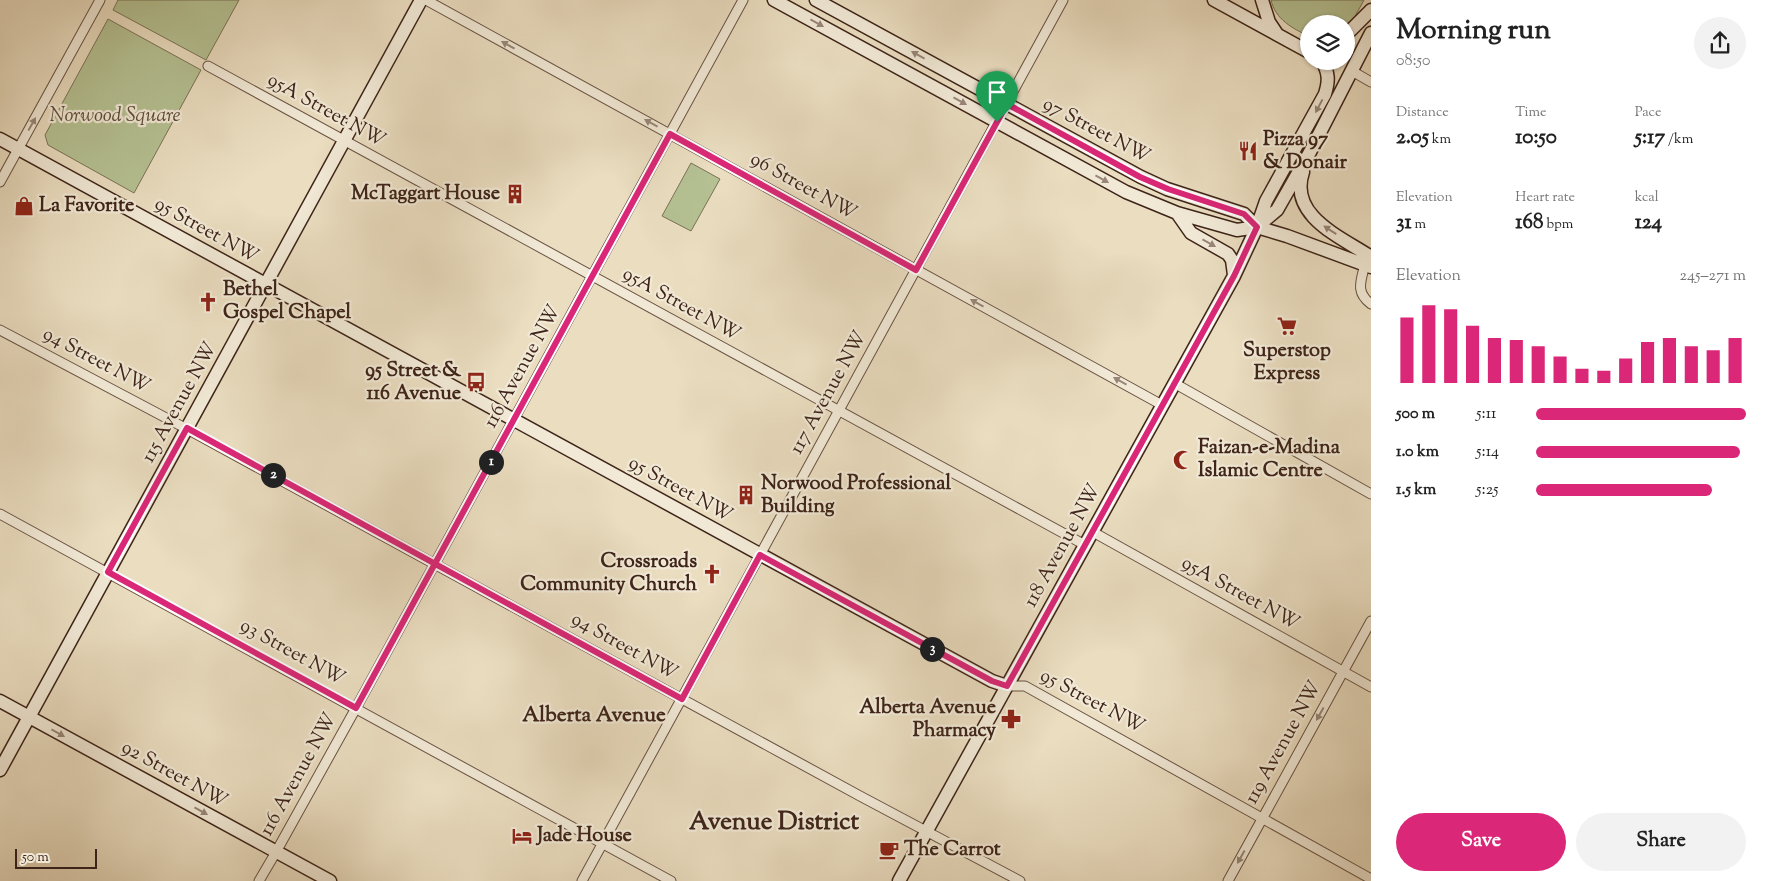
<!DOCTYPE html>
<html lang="en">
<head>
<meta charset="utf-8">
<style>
  :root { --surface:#fff; --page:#f2f2f2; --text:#222; --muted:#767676; --accent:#db2777 }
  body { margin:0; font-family:"Sorts Mill Goudy",serif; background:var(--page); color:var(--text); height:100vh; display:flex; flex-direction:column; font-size:19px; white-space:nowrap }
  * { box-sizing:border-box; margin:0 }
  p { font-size:16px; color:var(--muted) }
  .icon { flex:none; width:28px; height:28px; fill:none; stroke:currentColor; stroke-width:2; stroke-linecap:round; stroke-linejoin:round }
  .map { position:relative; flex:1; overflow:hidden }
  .drawer { display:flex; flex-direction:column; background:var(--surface); width:400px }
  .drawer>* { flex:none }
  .tools { position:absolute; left:1300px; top:15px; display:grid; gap:10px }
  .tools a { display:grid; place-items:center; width:55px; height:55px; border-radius:50%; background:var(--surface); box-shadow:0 1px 4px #0004; font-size:25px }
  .scale { position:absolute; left:15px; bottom:12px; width:82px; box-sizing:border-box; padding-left:5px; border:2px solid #3e2419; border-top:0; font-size:14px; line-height:18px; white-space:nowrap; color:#3e2419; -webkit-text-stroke:4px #f1e9d6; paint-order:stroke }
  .pin { position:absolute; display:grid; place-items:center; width:42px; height:42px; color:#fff; margin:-51px -21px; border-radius:50% 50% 50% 0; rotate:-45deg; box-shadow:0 0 5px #0007 }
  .pin .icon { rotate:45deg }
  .km { position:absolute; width:25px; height:25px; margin:-12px; border-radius:50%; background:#222; color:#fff; font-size:14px; line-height:25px; text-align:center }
  .round { display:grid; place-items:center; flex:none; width:52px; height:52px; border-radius:26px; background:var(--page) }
  .headline { display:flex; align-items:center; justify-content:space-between; height:85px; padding:0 25px }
  h1 { font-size:28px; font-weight:800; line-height:38px }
  .figures { display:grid; grid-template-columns:repeat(3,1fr); gap:8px; height:85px; padding:5px 25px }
  .figures div { display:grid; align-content:center }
  .figures b { font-size:21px; font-weight:800 }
  .figures small { font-size:14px; font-weight:400 }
  .figures p { font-size:14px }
  .chart { height:140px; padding:10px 25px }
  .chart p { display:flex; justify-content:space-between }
  .chart svg { width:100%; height:90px; margin-top:5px; stroke:var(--accent); stroke-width:6 }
  .button { display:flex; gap:10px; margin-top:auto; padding:10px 25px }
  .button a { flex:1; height:58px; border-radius:30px; background:var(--accent); color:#fff; font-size:20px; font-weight:800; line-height:58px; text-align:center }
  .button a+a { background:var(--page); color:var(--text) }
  ul { padding:0 25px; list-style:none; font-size:16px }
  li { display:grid; grid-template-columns:80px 60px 1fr; align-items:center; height:38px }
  li i { height:12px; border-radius:6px; background:var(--accent) }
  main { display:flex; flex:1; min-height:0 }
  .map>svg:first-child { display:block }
  .green { fill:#b5c193; stroke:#7a7256 }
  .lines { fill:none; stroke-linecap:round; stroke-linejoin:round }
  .street-casing { stroke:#695243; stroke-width:11 }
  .secondary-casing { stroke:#3e2419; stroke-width:15 }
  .street { stroke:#f1e9d6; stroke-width:9 }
  .secondary { stroke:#f1e9d6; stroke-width:12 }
  .oneway { fill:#988678 }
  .route-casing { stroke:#fff; stroke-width:10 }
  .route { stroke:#db2777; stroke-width:6 }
  .labels { text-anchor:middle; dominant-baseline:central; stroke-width:4.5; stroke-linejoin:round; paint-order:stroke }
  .street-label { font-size:20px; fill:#3e2419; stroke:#f1e9d6 }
  .park-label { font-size:20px; font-style:italic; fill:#5c4b38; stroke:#f1e9d6 }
  .poi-label { font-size:20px; font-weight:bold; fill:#3e2419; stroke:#f1e9d6; text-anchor:start }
  .neighbourhood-label { font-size:21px; font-weight:bold; fill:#3e2419; stroke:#f1e9d6 }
  .district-label { font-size:25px; font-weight:bold; fill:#3e2419; stroke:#f1e9d6 }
</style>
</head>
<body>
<main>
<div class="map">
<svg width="1371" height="881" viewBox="0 0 1371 881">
  <rect width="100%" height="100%" fill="#eaddc0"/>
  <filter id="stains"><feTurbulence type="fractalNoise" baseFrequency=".004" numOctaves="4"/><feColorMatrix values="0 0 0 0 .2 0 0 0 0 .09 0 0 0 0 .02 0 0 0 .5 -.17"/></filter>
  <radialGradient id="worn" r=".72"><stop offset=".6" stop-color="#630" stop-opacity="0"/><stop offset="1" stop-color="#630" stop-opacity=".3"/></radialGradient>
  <path class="green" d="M118,0H239L206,60L113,10Z
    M1271,0H1364L1353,20L1346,29V24H1309V36C1293,29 1275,19 1271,0Z
    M108,19L201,70L134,193L48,145L45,135Z
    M691,163L720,179L691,231L662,216Z"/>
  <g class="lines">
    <defs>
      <path id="street" d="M426,0L1162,405
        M208,66L1085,545
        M1352,71L1371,82
        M0,182L100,0
        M1365,264C1361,281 1355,292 1371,304
        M0,330L187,429L860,796L1020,881
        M1174,383L1371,494
        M0,514L671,881
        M1093,532L1371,687
        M1007,686H1025L1371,879
        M259,881L276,852L356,708L743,0
        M582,881L1063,0
        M1228,881L1371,621"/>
      <path id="secondary" d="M774,0L1126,192L1177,213L1237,230L1257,227L1287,236L1371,267
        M816,0L1141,177L1167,189L1244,214L1257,227
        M1214,0L1309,52
        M1262,0L1269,22L1277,34
        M1346,35L1371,10
        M0,139L992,681L1007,686
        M1303,172C1288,216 1341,237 1371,257
        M1177,213L1191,233L1228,254L1232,260L1234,275
        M1259,225L1277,210L1310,152L1371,33
        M0,701L330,881
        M0,770L421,0
        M899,881L1234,276L1257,227L1266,201L1325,94C1329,81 1329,73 1322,61"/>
    </defs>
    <use href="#street" class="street-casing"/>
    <use href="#secondary" class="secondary-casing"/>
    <use href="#street" class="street"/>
    <use href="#secondary" class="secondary"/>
  </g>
  <defs><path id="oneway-solid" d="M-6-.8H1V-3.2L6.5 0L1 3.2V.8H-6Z" transform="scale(1.25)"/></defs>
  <g class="oneway">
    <use href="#oneway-solid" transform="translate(817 23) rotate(29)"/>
    <use href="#oneway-solid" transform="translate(508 45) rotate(-151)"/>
    <use href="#oneway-solid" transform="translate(918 55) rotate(-151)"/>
    <use href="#oneway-solid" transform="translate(960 101) rotate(29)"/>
    <use href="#oneway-solid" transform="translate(1319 106) rotate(118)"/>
    <use href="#oneway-solid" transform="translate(651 123) rotate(-151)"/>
    <use href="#oneway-solid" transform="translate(32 124) rotate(-61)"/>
    <use href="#oneway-solid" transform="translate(1102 179) rotate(29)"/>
    <use href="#oneway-solid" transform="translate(1330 230) rotate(-147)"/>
    <use href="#oneway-solid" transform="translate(1209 243) rotate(29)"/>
    <use href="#oneway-solid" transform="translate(977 303) rotate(-151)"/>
    <use href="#oneway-solid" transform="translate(1120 381) rotate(-151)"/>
    <use href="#oneway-solid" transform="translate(1320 714) rotate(119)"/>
    <use href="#oneway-solid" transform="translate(58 733) rotate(29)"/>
    <use href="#oneway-solid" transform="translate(201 811) rotate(29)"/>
    <use href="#oneway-solid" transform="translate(1241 857) rotate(119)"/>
  </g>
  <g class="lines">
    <defs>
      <path id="route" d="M997,122L916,270L670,134C565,325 460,516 356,708L108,572L187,428L682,699L760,555L992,681L1007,686L1234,276L1257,227L1244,214L1168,189L1140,177L1007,104L997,122"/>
    </defs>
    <use href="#route" class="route-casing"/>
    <use href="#route" class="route"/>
  </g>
  <defs>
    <symbol id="restaurant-bare" viewBox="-9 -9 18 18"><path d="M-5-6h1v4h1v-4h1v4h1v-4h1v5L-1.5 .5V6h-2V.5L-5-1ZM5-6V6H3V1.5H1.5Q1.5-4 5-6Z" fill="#8f2418" stroke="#f1e9d6" stroke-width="2.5" paint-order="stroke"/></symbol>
    <symbol id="building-bare" viewBox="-9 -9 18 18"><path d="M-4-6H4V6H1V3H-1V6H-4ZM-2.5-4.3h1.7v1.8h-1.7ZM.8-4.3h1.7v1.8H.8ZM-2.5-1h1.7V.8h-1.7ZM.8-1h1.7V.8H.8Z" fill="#8f2418" stroke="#f1e9d6" stroke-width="2.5" paint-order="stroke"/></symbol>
    <symbol id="shop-bare" viewBox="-9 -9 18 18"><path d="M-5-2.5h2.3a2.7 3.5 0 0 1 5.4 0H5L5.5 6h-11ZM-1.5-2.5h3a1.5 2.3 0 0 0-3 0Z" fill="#8f2418" stroke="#f1e9d6" stroke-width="2.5" paint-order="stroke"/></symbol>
    <symbol id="church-bare" viewBox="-9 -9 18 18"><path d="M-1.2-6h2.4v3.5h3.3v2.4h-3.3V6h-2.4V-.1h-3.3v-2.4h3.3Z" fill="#8f2418" stroke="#f1e9d6" stroke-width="2.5" paint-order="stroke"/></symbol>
    <symbol id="supermarket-bare" viewBox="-9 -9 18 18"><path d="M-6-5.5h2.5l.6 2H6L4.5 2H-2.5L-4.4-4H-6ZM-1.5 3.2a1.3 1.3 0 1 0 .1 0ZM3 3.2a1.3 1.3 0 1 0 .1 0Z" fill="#8f2418" stroke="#f1e9d6" stroke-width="2.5" paint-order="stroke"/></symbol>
    <symbol id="bus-bare" viewBox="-9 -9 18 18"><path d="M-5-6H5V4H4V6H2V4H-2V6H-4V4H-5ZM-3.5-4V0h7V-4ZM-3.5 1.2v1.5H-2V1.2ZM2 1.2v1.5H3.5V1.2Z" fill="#8f2418" stroke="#f1e9d6" stroke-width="2.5" paint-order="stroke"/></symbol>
    <symbol id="mosque-bare" viewBox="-9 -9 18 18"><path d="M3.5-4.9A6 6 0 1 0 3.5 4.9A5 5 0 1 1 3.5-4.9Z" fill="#8f2418" stroke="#f1e9d6" stroke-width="2.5" paint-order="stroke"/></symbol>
    <symbol id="pharmacy-bare" viewBox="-9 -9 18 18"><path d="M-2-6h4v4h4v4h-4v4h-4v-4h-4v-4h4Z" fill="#8f2418" stroke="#f1e9d6" stroke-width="2.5" paint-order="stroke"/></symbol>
    <symbol id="hotel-bare" viewBox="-9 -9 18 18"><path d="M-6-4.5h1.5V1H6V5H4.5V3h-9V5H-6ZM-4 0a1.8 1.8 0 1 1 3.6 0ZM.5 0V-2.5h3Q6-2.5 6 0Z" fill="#8f2418" stroke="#f1e9d6" stroke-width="2.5" paint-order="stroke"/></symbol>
    <symbol id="cafe-bare" viewBox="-9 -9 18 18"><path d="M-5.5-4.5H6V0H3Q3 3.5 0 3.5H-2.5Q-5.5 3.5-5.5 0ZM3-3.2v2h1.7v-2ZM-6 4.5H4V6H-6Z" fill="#8f2418" stroke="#f1e9d6" stroke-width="2.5" paint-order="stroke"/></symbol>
  </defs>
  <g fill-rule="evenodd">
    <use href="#restaurant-bare" x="1234" y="137" width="28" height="28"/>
    <use href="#building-bare" x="501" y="180" width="28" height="28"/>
    <use href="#shop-bare" x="10" y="192" width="28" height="28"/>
    <use href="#church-bare" x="194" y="288" width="28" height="28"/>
    <use href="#supermarket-bare" x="1273" y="312" width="28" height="28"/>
    <use href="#bus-bare" x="462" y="368" width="28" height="28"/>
    <use href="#mosque-bare" x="1169" y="446" width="28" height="28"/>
    <use href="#building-bare" x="732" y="481" width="28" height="28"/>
    <use href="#church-bare" x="698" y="560" width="28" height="28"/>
    <use href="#pharmacy-bare" x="997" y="705" width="28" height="28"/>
    <use href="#hotel-bare" x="508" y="822" width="28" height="28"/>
    <use href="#cafe-bare" x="875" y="836" width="28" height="28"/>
  </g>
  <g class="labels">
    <g class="street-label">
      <text transform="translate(326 111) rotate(29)">95A Street NW</text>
      <text transform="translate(1096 131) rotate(28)">97 Street NW</text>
      <text transform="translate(803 187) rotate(29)">96 Street NW</text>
      <text transform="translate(206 231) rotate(29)">95 Street NW</text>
      <text transform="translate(681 305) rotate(29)">95A Street NW</text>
      <text transform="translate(96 361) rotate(28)">94 Street NW</text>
      <text transform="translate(523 367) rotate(-61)">116 Avenue NW</text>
      <text transform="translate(829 393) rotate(-61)">117 Avenue NW</text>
      <text transform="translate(180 403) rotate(-61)">115 Avenue NW</text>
      <text transform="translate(680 490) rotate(29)">95 Street NW</text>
      <text transform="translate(1063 546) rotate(-61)">118 Avenue NW</text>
      <text transform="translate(1240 594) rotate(29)">95A Street NW</text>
      <text transform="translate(624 647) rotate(29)">94 Street NW</text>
      <text transform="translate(292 653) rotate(29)">93 Street NW</text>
      <text transform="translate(1092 702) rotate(28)">95 Street NW</text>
      <text transform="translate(1284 743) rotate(-61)">119 Avenue NW</text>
      <text transform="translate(174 775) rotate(29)">92 Street NW</text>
      <text transform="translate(299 775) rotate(-61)">116 Avenue NW</text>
    </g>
    <g class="park-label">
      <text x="115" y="116">Norwood Square</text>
    </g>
    <g class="poi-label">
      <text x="1263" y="140">Pizza 97<tspan x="1263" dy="23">&amp; Donair</tspan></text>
      <text x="500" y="194" text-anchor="end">McTaggart House</text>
      <text x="39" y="206">La Favorite</text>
      <text x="223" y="290">Bethel<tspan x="223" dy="23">Gospel Chapel</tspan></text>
      <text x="1287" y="351" text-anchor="middle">Superstop<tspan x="1287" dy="23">Express</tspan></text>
      <text x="461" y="371" text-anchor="end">95 Street &amp;<tspan x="461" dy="23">116 Avenue</tspan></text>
      <text x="1198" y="448">Faizan-e-Madina<tspan x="1198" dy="23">Islamic Centre</tspan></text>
      <text x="761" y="484">Norwood Professional<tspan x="761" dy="23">Building</tspan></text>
      <text x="697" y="562" text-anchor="end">Crossroads<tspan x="697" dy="23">Community Church</tspan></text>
      <text x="996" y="708" text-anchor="end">Alberta Avenue<tspan x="996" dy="23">Pharmacy</tspan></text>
      <text x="537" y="836">Jade House</text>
      <text x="904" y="850">The Carrot</text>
    </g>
    <g class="neighbourhood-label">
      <text x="594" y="716">Alberta Avenue</text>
    </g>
    <g class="district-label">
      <text x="774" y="823">Avenue District</text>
    </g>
  </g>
  <rect width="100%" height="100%" filter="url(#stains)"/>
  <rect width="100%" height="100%" fill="url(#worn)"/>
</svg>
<div class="tools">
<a><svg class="icon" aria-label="layers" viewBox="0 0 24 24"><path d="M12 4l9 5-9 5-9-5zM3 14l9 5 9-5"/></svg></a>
</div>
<div class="scale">50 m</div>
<div class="pin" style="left:997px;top:122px;background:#1e9e55"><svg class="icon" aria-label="arrive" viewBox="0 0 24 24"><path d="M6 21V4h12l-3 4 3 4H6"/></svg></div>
<b class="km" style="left:491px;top:462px">1</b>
<b class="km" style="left:273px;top:475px">2</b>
<b class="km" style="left:932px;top:649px">3</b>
</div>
<section class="drawer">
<div class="headline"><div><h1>Morning run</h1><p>08:50</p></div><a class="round"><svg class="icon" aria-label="share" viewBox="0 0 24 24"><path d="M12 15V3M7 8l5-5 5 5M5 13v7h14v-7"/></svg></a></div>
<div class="figures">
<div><p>Distance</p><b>2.05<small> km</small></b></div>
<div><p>Time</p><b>10:50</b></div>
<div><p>Pace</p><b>5:17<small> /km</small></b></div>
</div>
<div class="figures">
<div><p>Elevation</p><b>31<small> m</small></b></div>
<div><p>Heart rate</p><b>168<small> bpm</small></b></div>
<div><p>kcal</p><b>124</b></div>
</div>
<div class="chart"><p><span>Elevation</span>245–271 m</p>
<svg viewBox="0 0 160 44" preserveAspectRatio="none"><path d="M5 44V12M15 44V6M25 44V8M35 44V16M45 44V22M55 44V23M65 44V26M75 44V31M85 44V37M95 44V38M105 44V32M115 44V24M125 44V22M135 44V26M145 44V28M155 44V22"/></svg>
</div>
<ul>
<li><b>500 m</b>5:11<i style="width:100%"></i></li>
<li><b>1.0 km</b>5:14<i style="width:97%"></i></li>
<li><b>1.5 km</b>5:25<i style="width:84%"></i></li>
</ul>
<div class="button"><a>Save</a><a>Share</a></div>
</section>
</main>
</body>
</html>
